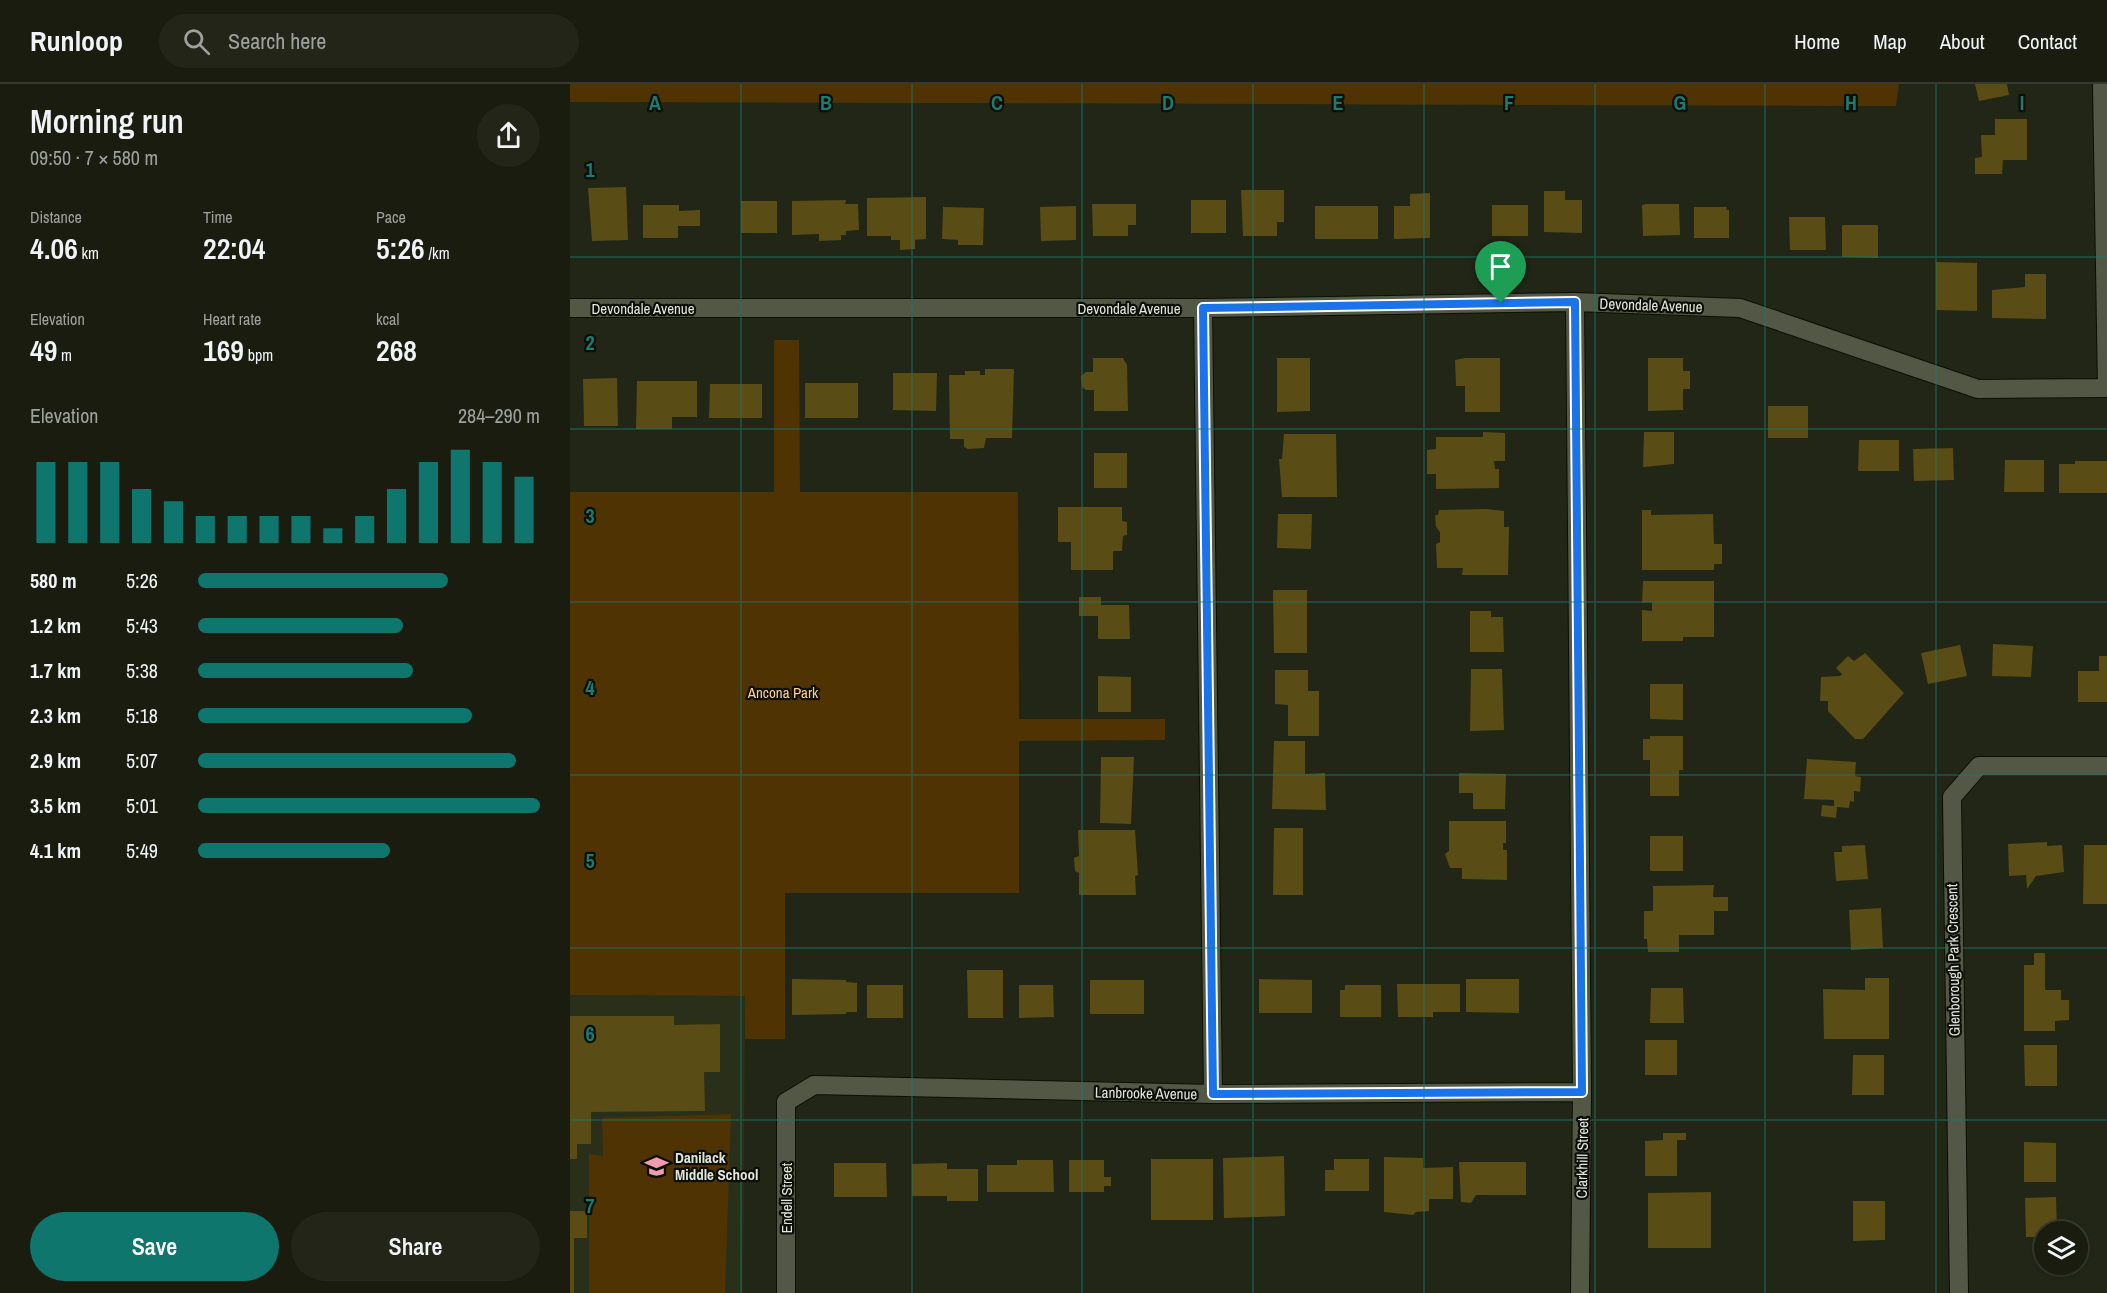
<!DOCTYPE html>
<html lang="en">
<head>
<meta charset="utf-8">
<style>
  :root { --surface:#1a1c10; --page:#232519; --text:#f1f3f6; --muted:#9fa19f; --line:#383a30; --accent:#0f766e }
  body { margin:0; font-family:"Archivo Narrow",sans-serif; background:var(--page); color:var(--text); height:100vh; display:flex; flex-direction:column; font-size:22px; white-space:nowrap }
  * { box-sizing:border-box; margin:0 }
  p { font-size:20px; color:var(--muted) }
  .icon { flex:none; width:33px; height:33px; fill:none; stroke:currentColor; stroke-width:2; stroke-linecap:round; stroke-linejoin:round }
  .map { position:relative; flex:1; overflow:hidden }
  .side { display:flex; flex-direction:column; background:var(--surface); width:570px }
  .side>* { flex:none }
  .buttons { position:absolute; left:1464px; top:1137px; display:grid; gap:12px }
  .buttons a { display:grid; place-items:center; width:54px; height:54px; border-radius:50%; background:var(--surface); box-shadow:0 2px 4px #0004,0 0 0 2px var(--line); font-size:30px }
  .pin { position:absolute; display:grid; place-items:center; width:51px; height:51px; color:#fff; margin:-62px -26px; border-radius:50% 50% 50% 0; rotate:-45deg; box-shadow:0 0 6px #0007 }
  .pin .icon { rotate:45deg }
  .round { display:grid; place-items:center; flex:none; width:63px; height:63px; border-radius:32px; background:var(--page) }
  .head { display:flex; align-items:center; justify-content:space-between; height:102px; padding:0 30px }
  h1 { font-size:33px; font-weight:600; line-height:45px }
  .stats { display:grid; grid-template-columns:repeat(3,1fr); gap:9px; height:102px; padding:6px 30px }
  .stats div { display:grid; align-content:center }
  .stats b { font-size:30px; font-weight:600 }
  .stats small { font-size:16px; font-weight:400 }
  .stats p { font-size:16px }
  .chart { height:168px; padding:12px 30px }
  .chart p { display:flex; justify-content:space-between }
  .chart svg { width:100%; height:108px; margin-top:6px; stroke:var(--accent); stroke-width:6 }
  .button { display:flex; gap:12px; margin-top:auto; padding:12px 30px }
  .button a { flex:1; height:69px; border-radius:36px; background:var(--accent); color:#fff; font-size:24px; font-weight:600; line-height:69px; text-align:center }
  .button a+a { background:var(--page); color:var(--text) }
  ul { padding:0 30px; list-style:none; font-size:20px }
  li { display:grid; grid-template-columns:96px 72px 1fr; align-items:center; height:45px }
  li i { height:15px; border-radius:8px; background:var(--accent) }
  header { display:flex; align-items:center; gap:36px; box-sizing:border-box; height:84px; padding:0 30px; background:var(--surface); border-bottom:2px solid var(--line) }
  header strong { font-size:28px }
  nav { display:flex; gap:33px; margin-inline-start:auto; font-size:21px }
  .search { width:420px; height:54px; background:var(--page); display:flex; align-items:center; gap:15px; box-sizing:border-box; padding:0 21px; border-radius:33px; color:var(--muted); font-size:22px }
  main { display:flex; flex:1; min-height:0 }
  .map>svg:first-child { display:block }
  .built { fill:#2a2f19 }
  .green { fill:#4f3303 }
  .building { fill:#594c14 }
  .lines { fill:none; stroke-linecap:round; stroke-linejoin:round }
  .minor-casing { stroke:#0c0f03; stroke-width:20 }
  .minor { stroke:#535846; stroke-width:18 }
  .route-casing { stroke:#fff; stroke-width:12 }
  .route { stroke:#1a73e8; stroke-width:8 }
  .grid { fill:none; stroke:#1a7c73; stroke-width:1.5; stroke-opacity:0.55 }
  .labels { text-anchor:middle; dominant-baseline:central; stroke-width:4.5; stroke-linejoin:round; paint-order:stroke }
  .street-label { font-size:15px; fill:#e2e5db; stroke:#0c0e07 }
  .park-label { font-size:15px; fill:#ffce8d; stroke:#0c0e07 }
  .poi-label { font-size:15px; font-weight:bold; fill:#e2e5db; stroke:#0c0e07; text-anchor:start }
  .grid-label { font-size:20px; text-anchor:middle; font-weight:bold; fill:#1a7c73; stroke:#0c0e07; stroke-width:4.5; stroke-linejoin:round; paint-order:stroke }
</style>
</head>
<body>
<header>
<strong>Runloop</strong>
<div class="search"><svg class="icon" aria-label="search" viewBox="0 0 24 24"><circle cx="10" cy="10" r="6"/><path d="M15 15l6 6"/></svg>Search here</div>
<nav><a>Home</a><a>Map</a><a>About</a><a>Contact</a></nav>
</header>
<main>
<section class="side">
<div class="head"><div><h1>Morning run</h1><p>09:50 · 7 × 580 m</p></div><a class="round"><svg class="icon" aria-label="share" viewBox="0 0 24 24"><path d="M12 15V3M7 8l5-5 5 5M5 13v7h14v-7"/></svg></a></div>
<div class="stats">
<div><p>Distance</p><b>4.06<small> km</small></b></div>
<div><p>Time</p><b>22:04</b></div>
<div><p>Pace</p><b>5:26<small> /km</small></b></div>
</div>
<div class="stats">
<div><p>Elevation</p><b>49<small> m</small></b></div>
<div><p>Heart rate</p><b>169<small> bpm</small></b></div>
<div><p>kcal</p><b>268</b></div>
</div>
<div class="chart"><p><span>Elevation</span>284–290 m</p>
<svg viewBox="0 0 160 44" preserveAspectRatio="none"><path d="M5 44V11M15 44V11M25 44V11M35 44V22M45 44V27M55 44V33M65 44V33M75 44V33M85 44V33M95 44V38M105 44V33M115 44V22M125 44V11M135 44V6M145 44V11M155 44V17"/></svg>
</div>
<ul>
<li><b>580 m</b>5:26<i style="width:73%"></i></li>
<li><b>1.2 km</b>5:43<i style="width:60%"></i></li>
<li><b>1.7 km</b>5:38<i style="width:63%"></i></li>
<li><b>2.3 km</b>5:18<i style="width:80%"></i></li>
<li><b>2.9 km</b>5:07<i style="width:93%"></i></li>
<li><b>3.5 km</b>5:01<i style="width:100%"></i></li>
<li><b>4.1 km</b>5:49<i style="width:56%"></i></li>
</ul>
<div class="button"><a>Save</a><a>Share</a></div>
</section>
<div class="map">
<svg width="1537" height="1209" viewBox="0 0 1537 1209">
  <rect width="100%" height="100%" fill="#222616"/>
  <path class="built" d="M0,911L175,912L173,1209H0Z"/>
  <path class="green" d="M0,0H1329L1326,22L0,18Z
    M204,256H229L230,408H448L449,635H595V656L449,657V809H215V955H175V912L0,911V408H204Z
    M161,1030L155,1209H19V1070L33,1072L32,1034Z"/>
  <path class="building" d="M1405,0H1437L1439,11L1409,17Z
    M1425,35H1457V76H1433L1432,90H1405V74L1412,73L1411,51H1425Z
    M56,103L58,156L22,157L18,104Z
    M671,106H714V138H707V152H673Z
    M974,107H995V116H1012V149L974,148Z
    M860,109V154L824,155V122H840V110Z
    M356,113V155L345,156V165L330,166V156H321V152H297V114Z
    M276,116L275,120H288L289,146L276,147V151H271V156L249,157V150L222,151V117Z
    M621,116H656V149H621Z
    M171,117H207V149H171Z
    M522,120H566V141H558V152H523Z
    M1076,120H1109L1110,151L1073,152L1072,121Z
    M73,121H109V127L130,126V142H108V154H73Z
    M922,121H958V152H922Z
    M506,122V156L471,157L470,123Z
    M745,122H808V155H745Z
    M373,123L414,124L413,161H388V156L372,155Z
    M1124,123H1157L1156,126H1159V154H1124Z
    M1219,133H1255L1256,166H1220Z
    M1272,141H1308V174L1272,173Z
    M1366,178L1407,179V227L1366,226Z
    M1455,190H1476V235L1422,234V206L1455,203Z
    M523,274H553L557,281L558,327H524V306H516L512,303L511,292L516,288H523Z
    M707,274H740V327L707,328Z
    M895,274H930V328H895V302H886L885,276Z
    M1078,274H1113V287H1120V305H1113V326L1078,327Z
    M415,285H444L442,354H416L414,364L398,365L394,363V355H380L379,291H395V287H410V291H415Z
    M323,289H367L366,327L323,326Z
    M47,294L48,342H14L13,295Z
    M67,297H127V333H102V345H66Z
    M235,299H288V334H235Z
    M140,300H192V334H139Z
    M1198,322H1238V354H1198Z
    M913,348L935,349V377H924L925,385H929V404L866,405V390H857V366L866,365V353H913Z
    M1074,348H1104V380L1073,383Z
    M714,350H766L767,413H712L709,375H712Z
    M1289,356H1329V387H1288Z
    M1383,364L1384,396L1344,397L1343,365Z
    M524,369H557V404H524Z
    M1435,376H1474V408H1434Z
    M1505,377H1537V409H1489V380H1505Z
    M488,423H552V437L557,438V451L553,452L552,467H543V486H501V458H488Z
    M917,425L934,427V443H939L938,491H892L893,484H867L866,460L870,458V448L866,443L865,431H868L869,426Z
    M1072,426H1081V431L1143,430L1144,460H1152V480H1144V486H1072Z
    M708,430H742L741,465L707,464Z
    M1073,497H1144V553H1113V557H1072V526L1082,527V518L1072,519Z
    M703,506H737V569H704Z
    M509,513H531V521H559L560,555H528V532H509Z
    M900,527H921V533H933L934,568H900Z
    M1423,560L1463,562L1461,593L1422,592Z
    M1390,561L1397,592L1358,600L1351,569Z
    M1295,569L1334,609L1293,655H1285L1258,627V617H1250L1251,593L1270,592L1272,590L1266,584L1278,572L1284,577Z
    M1529,572H1537V618H1508V587H1529Z
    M901,585H932L934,646L900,647Z
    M705,586H738V607H749V652H718V621L705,620Z
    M528,592L561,593V628H528Z
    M1080,600H1113V636L1080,635Z
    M1080,652H1113V686H1109V712H1080V676H1073V655H1080Z
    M704,657H735V690L755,689L756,726L702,725Z
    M531,673H564L561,740L530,739Z
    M1237,675L1286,678L1285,692L1291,693L1290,708L1284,707V718L1280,717L1279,724L1267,723L1266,734L1251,732L1252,721L1264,722V716L1234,715Z
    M889,689L936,690L935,725H903V709H889Z
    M879,737H936V759H933V766H937V796L892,795V784H880L875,770L879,767Z
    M704,744H733V811H703Z
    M508,746H565L568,791L565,792L566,811H509V789L505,787L504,774L509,772Z
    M1080,752H1113V787H1080Z
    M1477,758V762L1492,761L1494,788L1466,792L1457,805L1456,791L1439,792L1438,760Z
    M1295,761L1298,795L1266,797L1264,768H1272V762Z
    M1514,761H1537V820H1513Z
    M1144,801L1143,813H1158V827H1144V851H1109V868H1078L1077,855H1074V827H1083V802Z
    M1311,824L1313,864L1281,866L1279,826Z
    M1464,869H1475V906H1491V916H1499V936L1485,937V947H1454V881H1464Z
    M397,886H433V934H398Z
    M1295,894H1319V955H1254L1253,905L1295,906Z
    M222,895L276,896V898L287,899V928H276V930L222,931Z
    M689,895L742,896V929H689Z
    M896,895H949V929L896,928Z
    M520,896H574V930H520Z
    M827,900H890V928H863V933H828Z
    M297,901H333V934H297Z
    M449,901H483L484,933L449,934Z
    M775,901H811V933H770V906H775Z
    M1081,904H1113L1114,939H1080Z
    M0,932H104V941L150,940V988H134L135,1027L21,1028V1060H7V1075H0Z
    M1075,956H1107V991H1075Z
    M1454,961H1487V1002H1455Z
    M1283,971H1314V1011H1282Z
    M1093,1049H1116V1056H1107V1092H1075V1057L1093,1056Z
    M1454,1058L1486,1059V1098H1454Z
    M714,1072L715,1132L654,1134L653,1074Z
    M814,1073L853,1074V1084L883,1083V1115H859V1127L846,1128L843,1131L814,1128Z
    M581,1075H643V1136H581Z
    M764,1075H799V1107H755V1086H764Z
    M447,1076H483L484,1108H417V1081H447Z
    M499,1076H534V1093H541V1102H534V1108H499Z
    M889,1078H956V1111H906L901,1119L891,1118Z
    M264,1079H316L317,1113H264Z
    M377,1079V1085H408V1117H377V1112H342V1080Z
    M1141,1108V1164H1078V1109Z
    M1486,1113L1487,1148H1474V1153H1456L1455,1114Z
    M1283,1117H1315V1156L1283,1157Z
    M0,1127H17V1154H4V1209H0Z"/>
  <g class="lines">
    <defs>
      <path id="minor" d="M1532,0L1537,304
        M1005,218L1012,1008L1010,1209
        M0,224H633L1005,218L1170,224L1408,305L1537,304
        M633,224L643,1010
        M216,1209V1018L244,1001L643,1010L1012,1008
        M1389,1209L1382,713L1409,682H1537"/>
    </defs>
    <use href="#minor" class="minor-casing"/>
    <use href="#minor" class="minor"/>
  </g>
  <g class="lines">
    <defs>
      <path id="route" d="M1005,218L1012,1008L643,1010L633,224Z"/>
    </defs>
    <use href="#route" class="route-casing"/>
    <use href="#route" class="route"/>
  </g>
  <path class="grid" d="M171,0V1209M342,0V1209M512,0V1209M683,0V1209M854,0V1209M1025,0V1209M1195,0V1209M1366,0V1209M0,173H1537M0,345H1537M0,518H1537M0,691H1537M0,864H1537M0,1036H1537"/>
  <defs>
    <symbol id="school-bare" viewBox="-9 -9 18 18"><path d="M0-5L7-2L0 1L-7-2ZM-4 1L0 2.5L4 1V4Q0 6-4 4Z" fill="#f29aae" stroke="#0c0e07" stroke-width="2.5" paint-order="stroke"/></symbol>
  </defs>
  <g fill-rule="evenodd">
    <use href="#school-bare" x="70" y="1066" width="33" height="33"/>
  </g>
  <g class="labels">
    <g class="street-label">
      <text transform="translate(1081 221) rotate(2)">Devondale Avenue</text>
      <text x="73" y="224">Devondale Avenue</text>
      <text x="559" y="224">Devondale Avenue</text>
      <text transform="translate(1383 876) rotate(-91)">Glenborough Park Crescent</text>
      <text transform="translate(576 1009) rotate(1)">Lanbrooke Avenue</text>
      <text transform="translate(1012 1074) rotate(-89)">Clarkhill Street</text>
      <text transform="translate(216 1114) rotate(-90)">Endell Street</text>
    </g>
    <g class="park-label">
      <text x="213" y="608">Ancona Park</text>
    </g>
    <g class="poi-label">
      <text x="105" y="1073">Danilack<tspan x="105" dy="17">Middle School</tspan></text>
    </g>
  </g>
  <g class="grid-label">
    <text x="85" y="26">A</text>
    <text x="256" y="26">B</text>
    <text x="427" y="26">C</text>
    <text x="598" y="26">D</text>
    <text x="768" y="26">E</text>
    <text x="939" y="26">F</text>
    <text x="1110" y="26">G</text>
    <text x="1281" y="26">H</text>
    <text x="1452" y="26">I</text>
    <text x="20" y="93">1</text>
    <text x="20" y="266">2</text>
    <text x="20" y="439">3</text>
    <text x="20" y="611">4</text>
    <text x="20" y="784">5</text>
    <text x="20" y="957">6</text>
    <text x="20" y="1129">7</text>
  </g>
</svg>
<div class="buttons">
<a><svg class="icon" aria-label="layers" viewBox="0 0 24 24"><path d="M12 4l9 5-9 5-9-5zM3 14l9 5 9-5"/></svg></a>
</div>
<div class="pin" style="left:931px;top:219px;background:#1e9e55"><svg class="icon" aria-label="arrive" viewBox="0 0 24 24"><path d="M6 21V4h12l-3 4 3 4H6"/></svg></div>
</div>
</main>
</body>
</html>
